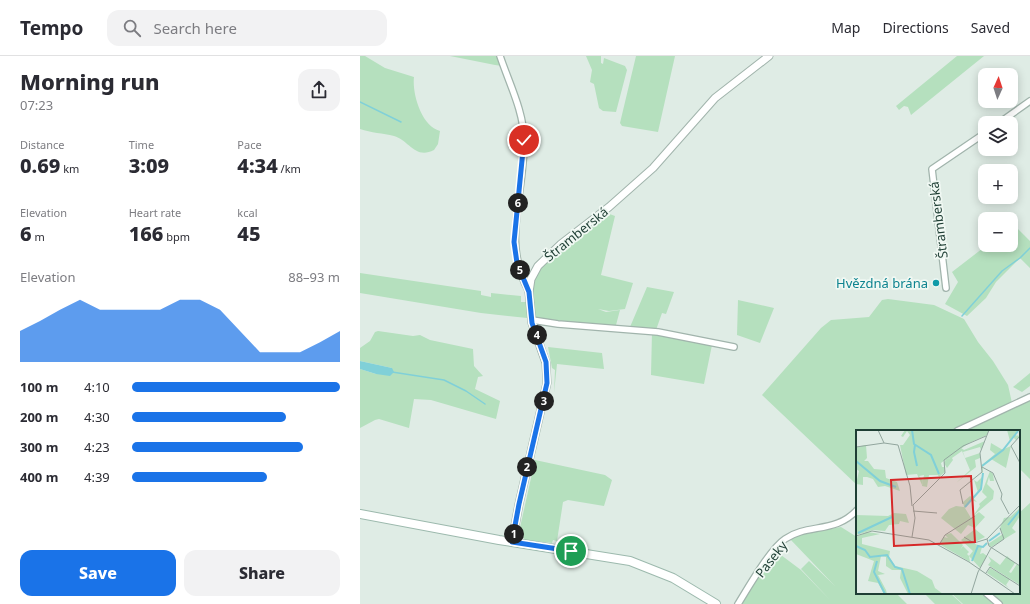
<!DOCTYPE html>
<html lang="en">
<head>
<meta charset="utf-8">
<style>
  :root { --surface:#fff; --page:#f2f2f3; --text:#2b2b33; --muted:#7c7c81; --line:#e1e1e2; --accent:#1a73e8 }
  body { margin:0; font-family:"Noto Sans",sans-serif; background:var(--page); color:var(--text); height:100vh; display:flex; flex-direction:column; font-size:15px; white-space:nowrap }
  * { box-sizing:border-box; margin:0 }
  p { font-size:13px; color:var(--muted) }
  .icon { flex:none; width:22px; height:22px; fill:none; stroke:currentColor; stroke-width:2; stroke-linecap:round; stroke-linejoin:round }
  .map { position:relative; flex:1; overflow:hidden }
  .panel { display:flex; flex-direction:column; background:var(--surface); width:360px }
  .panel>* { flex:none }
  .needle { width:26px; rotate:3deg }
  .controls { position:absolute; left:618px; top:12px; display:grid; gap:8px }
  .controls a { display:grid; place-items:center; width:40px; height:40px; border-radius:8px; background:var(--surface); box-shadow:0 2px 10px #0003; font-size:20px }
  .pin { position:absolute; display:grid; place-items:center; width:34px; height:34px; color:#fff; margin:-17px; border:2px solid #fff; border-radius:50%; box-shadow:0 1px 4px #0007 }
  .km { position:absolute; width:20px; height:20px; margin:-10px; border-radius:50%; background:#222; color:#fff; font-size:11px; line-height:20px; text-align:center }
  .round { display:grid; place-items:center; flex:none; width:42px; height:42px; border-radius:12px; background:var(--page) }
  .head { display:flex; align-items:center; justify-content:space-between; height:68px; padding:0 20px }
  h1 { font-size:22px; font-weight:800; line-height:30px }
  .stats { display:grid; grid-template-columns:repeat(3,1fr); gap:6px; height:68px; padding:4px 20px }
  .stats div { display:grid; align-content:center }
  .stats b { font-size:20px; font-weight:800 }
  .stats small { font-size:11px; font-weight:400 }
  .stats p { font-size:11px }
  .chart { height:112px; padding:8px 20px }
  .chart p { display:flex; justify-content:space-between }
  .chart svg { width:100%; height:72px; margin-top:4px; fill:var(--accent); opacity:.7 }
  .action { display:flex; gap:8px; margin-top:auto; padding:8px 20px }
  .action a { flex:1; height:46px; border-radius:12px; background:var(--accent); color:#fff; font-size:16px; font-weight:800; line-height:46px; text-align:center }
  .action a+a { background:var(--page); color:var(--text) }
  ul { padding:0 20px; list-style:none; font-size:13px }
  li { display:grid; grid-template-columns:64px 48px 1fr; align-items:center; height:30px }
  li i { height:10px; border-radius:5px; background:var(--accent) }
  header { display:flex; align-items:center; gap:24px; box-sizing:border-box; height:56px; padding:0 20px; background:var(--surface); border-bottom:1px solid var(--line) }
  header strong { font-size:19px }
  nav { display:flex; gap:22px; margin-inline-start:auto; font-size:14px }
  .search { width:280px; height:36px; background:var(--page); display:flex; align-items:center; gap:10px; box-sizing:border-box; padding:0 14px; border-radius:12px; color:var(--muted); font-size:15px }
  main { display:flex; flex:1; min-height:0 }
  .map>svg:first-child { display:block }
  .green { fill:#b5e0be }
  .water { fill:#80d0d8 }
  .lines { fill:none; stroke-linecap:round; stroke-linejoin:round }
  .stream { stroke:#80d0d8; stroke-width:1.5 }
  .minor-casing { stroke:#a1b4ac; stroke-width:8 }
  .tertiary-casing { stroke:#a1b4ac; stroke-width:9 }
  .secondary-casing { stroke:#9cb9ad; stroke-width:10 }
  .minor { stroke:#fff; stroke-width:5.5 }
  .tertiary { stroke:#fff; stroke-width:7 }
  .secondary { stroke:#fff; stroke-width:8 }
  .route-casing { stroke:#fff; stroke-width:8 }
  .route { stroke:#1a73e8; stroke-width:5 }
  .culture-dot { fill:#0f9aa8; stroke:#f0f8f3; stroke-width:1.5 }
  .labels { text-anchor:middle; dominant-baseline:central; stroke-width:3.5; stroke-linejoin:round; paint-order:stroke }
  .street-label { font-size:13px; fill:#1e3e34; stroke:#f0f8f3 }
  .culture-label { font-size:13px; fill:#0d838f; stroke:#f0f8f3; text-anchor:end }
  .inset-river { fill:none; stroke:#80d0d8; stroke-width:2 }
  .inset-road { fill:none; stroke:#92a69e; stroke-width:1 }
  .view { fill:#d62828; fill-opacity:0.15; stroke:#d62828; stroke-width:2 }
  .inset-edge { fill:none; stroke:#1e3e34; stroke-width:2 }
</style>
</head>
<body>
<header>
<strong>Tempo</strong>
<div class="search"><svg class="icon" aria-label="search" viewBox="0 0 24 24"><circle cx="10" cy="10" r="6"/><path d="M15 15l6 6"/></svg>Search here</div>
<nav><a>Map</a><a>Directions</a><a>Saved</a></nav>
</header>
<main>
<section class="panel">
<div class="head"><div><h1>Morning run</h1><p>07:23</p></div><a class="round"><svg class="icon" aria-label="share" viewBox="0 0 24 24"><path d="M12 15V3M7 8l5-5 5 5M5 13v7h14v-7"/></svg></a></div>
<div class="stats">
<div><p>Distance</p><b>0.69<small> km</small></b></div>
<div><p>Time</p><b>3:09</b></div>
<div><p>Pace</p><b>4:34<small> /km</small></b></div>
</div>
<div class="stats">
<div><p>Elevation</p><b>6<small> m</small></b></div>
<div><p>Heart rate</p><b>166<small> bpm</small></b></div>
<div><p>kcal</p><b>45</b></div>
</div>
<div class="chart"><p><span>Elevation</span>88–93 m</p>
<svg viewBox="0 0 160 44" preserveAspectRatio="none"><path d="M0 44V25L10 19L20 12L30 6L40 12L50 12L60 12L70 12L80 6L90 6L100 12L110 25L120 38L130 38L140 38L150 32L160 25V44z"/></svg>
</div>
<ul>
<li><b>100 m</b>4:10<i style="width:100%"></i></li>
<li><b>200 m</b>4:30<i style="width:74%"></i></li>
<li><b>300 m</b>4:23<i style="width:82%"></i></li>
<li><b>400 m</b>4:39<i style="width:65%"></i></li>
</ul>
<div class="action"><a>Save</a><a>Share</a></div>
</section>
<div class="map">
<svg width="670" height="548" viewBox="0 0 670 548">
  <rect width="100%" height="100%" fill="#dfece5"/>
  <path class="green" d="M0,0H5L25,12L54,21C52,37 61,70 80,75L78,88L74,94C55,104 49,84 34,80C23,77 11,77 0,73Z
    M90,0H138L142,10L135,9Z
    M226,0H241V7L243,8L244,2L265,10L267,14L256,56L243,55L239,52L234,28L230,26L232,14Z
    M276,0H315L298,76L262,70L260,67Z
    M597,0H624L551,59L548,51L544,50L539,54L536,50Z
    M247,157L255,160L241,219L273,227L265,253L249,255L238,253L246,256L260,254L256,269L207,268L176,263C173,248 170,231 177,218C187,198 229,171 247,157Z
    M653,168L670,185V212L660,202L636,226L626,242L607,260L585,248L598,226L592,216L627,189H651V169Z
    M0,217L121,235V239L131,241V237L161,240V246H166L168,260L167,262L121,257L0,237Z
    M287,231L314,236L306,258L302,257L296,274L270,271Z
    M528,243L574,249L604,263L618,286L633,305L648,329L652,347L594,375H497V429L402,339L461,272L471,264L509,261L522,244Z
    M378,244L414,252L400,287L377,279Z
    M18,275L53,280L60,279L70,284L113,293L114,310L123,320L118,321L115,333L140,345L136,363L71,344L54,343L49,372L19,363L15,364L0,372V313L16,318L32,312L0,305V292L10,285L15,276Z
    M292,276L352,289L344,328L291,319Z
    M188,291L242,297L244,313L197,308L194,337L195,314L192,312Z
    M670,317V330L662,336L653,331Z
    M670,344V423L659,412V375H601Z
    M175,404L245,419L252,424L244,450L208,444L203,446L197,485L193,484L192,487L165,484L159,476Z
    M670,447V548H641L629,537H659V457Z
    M481,471L497,481V537H536L547,548H380L415,497L417,496L441,514L471,545L441,513L449,505L475,530L430,483L444,477Z
    M564,537H590L602,548H575Z
    M591,537H623L636,548H603Z"/>
  <path class="water" d="M0,305L32,312L34,316L30,320L16,318L0,313Z"/>
  <g class="lines">
    <path class="stream" d="M0,46L41,66
      M602,260L642,215L660,202L670,192
      M32,316L84,324L106,335L125,348"/>
    <defs>
      <path id="minor" d="M140,0C149,27 164,56 164,84C165,138 141,185 169,236
        M639,67L670,45
        M586,232L572,113L625,77
        M172,264L198,268L298,276L374,291
        M597,375L670,341
        M626,537L639,548
        M378,548C388,532 410,493 425,483C448,467 475,478 497,454"/>
      <path id="tertiary" d="M152,486L159,448L187,327L186,307L172,267L169,236L171,223L178,210L201,188L249,151L293,112L355,42L409,0"/>
      <path id="secondary" d="M0,458L139,484L270,505L313,522L356,548"/>
    </defs>
    <use href="#minor" class="minor-casing"/>
    <use href="#tertiary" class="tertiary-casing"/>
    <use href="#secondary" class="secondary-casing"/>
    <use href="#minor" class="minor"/>
    <use href="#tertiary" class="tertiary"/>
    <use href="#secondary" class="secondary"/>
  </g>
  <g class="lines">
    <defs>
      <path id="route" d="M164,84L154,186L157,207L169,236L172,267L186,306L187,327L159,448L152,486L211,495"/>
    </defs>
    <use href="#route" class="route-casing"/>
    <use href="#route" class="route"/>
  </g>
  <circle class="culture-dot" cx="576" cy="227" r="4"/>
  <g class="labels">
    <g class="street-label">
      <text transform="translate(578 164) rotate(-97)">Štramberská</text>
      <text transform="translate(216 178) rotate(-39)">Štramberská</text>
      <text transform="translate(411 503) rotate(-52)">Paseky</text>
    </g>
    <g class="culture-label">
      <text x="568" y="227">Hvězdná brána</text>
    </g>
  </g>
  <g transform="translate(496 374)">
    <rect width="164" height="164" fill="#dfece5"/>
    <path d="M49,0H133L131,5L113,13L85,33L86,37H89V42L83,47L82,45H73L71,57L66,56L68,45L63,46L67,50L66,55L61,44L50,45L44,15H47L54,5L51,1L47,7L45,6ZM151,0H164L158,5L164,6L160,10L157,7L148,19L155,16L150,38L135,29L127,35L126,55L124,61L117,68L121,72L115,70L109,78L115,88L123,82L129,87L119,98L112,95L105,104L85,88L93,79L100,76L108,77L107,72L114,66L117,68L122,62L118,50L121,52L126,47V35L139,24L134,20L135,13L147,20L154,11ZM129,11L125,20L124,17L107,22L109,28L124,23V28L119,30L120,37L100,53L114,40L106,21L96,28L97,30L91,38L88,33L91,27L94,29L92,27L105,18L108,20ZM10,15L11,28L8,31H12L18,39L29,40L30,48L41,52L44,61L29,56L22,57L17,49L11,47H7V55L0,54L3,41L0,39V17ZM134,41L137,44L138,51H134L133,47L131,54L138,61L137,69L117,86L124,76L123,74L131,67L126,62ZM164,78V86L156,98L160,102L135,117L132,114L147,104L144,98L148,88L154,87ZM38,83L50,84L53,93L44,91L43,94L33,95L29,101L17,100L0,105V85L32,86ZM119,99L129,107L117,113L126,117L124,124L127,123L131,126L124,138L113,126L114,132L83,114L88,107L92,108L89,105L95,103L107,115L104,120L107,116L113,122L111,124L113,126L117,121L105,110ZM11,102L24,104L6,108V114L34,121L33,127L39,136L61,141L76,150L79,158L87,164H52L44,148L45,140H36L30,136V127L25,126L22,141L29,144L22,145L30,160L31,164H28L22,153L12,151L18,131L0,124V107ZM132,126L144,135L151,126L159,133L153,142L155,143L161,134L164,136V155L132,135L135,131ZM134,138L154,149L150,155L153,158L131,143Z" fill="#b5e0be"/>
    <path class="inset-river" d="M56,0L58,14L75,25L83,44M59,15L58,22L61,36M0,31L24,51L40,57M126,36L147,20L162,1M117,68L125,59L127,43M109,77L117,68M152,95L164,80M2,103L36,87M133,111L144,103M0,116L9,120L14,127L31,125L39,137L46,139L54,164M21,131L18,142L29,164M116,131L122,116L127,117L131,113"/>
    <path class="inset-road" d="M22,0L28,13M164,6L155,16L164,33M0,17L28,13L42,15L54,56L56,76M126,37L137,43L146,64L145,69L153,84M107,74L104,60L126,42L124,23L133,0M57,81L81,83M0,106L16,101L73,110L113,132L159,164M56,107L59,88L57,75L89,43L88,30L107,16L130,6M108,107L118,113L131,109L133,116L164,136M131,109L164,75M83,115L89,105L119,86M130,143L134,137L164,156M115,164L122,142L135,118L148,109L144,98"/>
    <path class="view" d="M115,46L119,112L38,116L35,50Z"/>
    <rect width="164" height="164" class="inset-edge"/>
  </g>
</svg>
<div class="controls">
<a><svg class="needle" viewBox="-14 -14 28 28"><path d="M0-13l5 13h-10z" fill="#e53935"/><path d="M0 13l5-13h-10z" fill="#7c7c81"/></svg></a>
<a><svg class="icon" aria-label="layers" viewBox="0 0 24 24"><path d="M12 4l9 5-9 5-9-5zM3 14l9 5 9-5"/></svg></a>
<a>+</a>
<a>−</a>
</div>
<div class="pin" style="left:211px;top:495px;background:#1e9e55"><svg class="icon" aria-label="arrive" viewBox="0 0 24 24"><path d="M6 21V4h12l-3 4 3 4H6"/></svg></div>
<div class="pin" style="left:164px;top:84px;background:#d93025"><svg class="icon" aria-label="check" viewBox="0 0 24 24"><path d="M5 12l5 5 9-10"/></svg></div>
<b class="km" style="left:154px;top:478px">1</b>
<b class="km" style="left:167px;top:411px">2</b>
<b class="km" style="left:184px;top:345px">3</b>
<b class="km" style="left:177px;top:279px">4</b>
<b class="km" style="left:160px;top:214px">5</b>
<b class="km" style="left:158px;top:147px">6</b>
</div>
</main>
</body>
</html>
